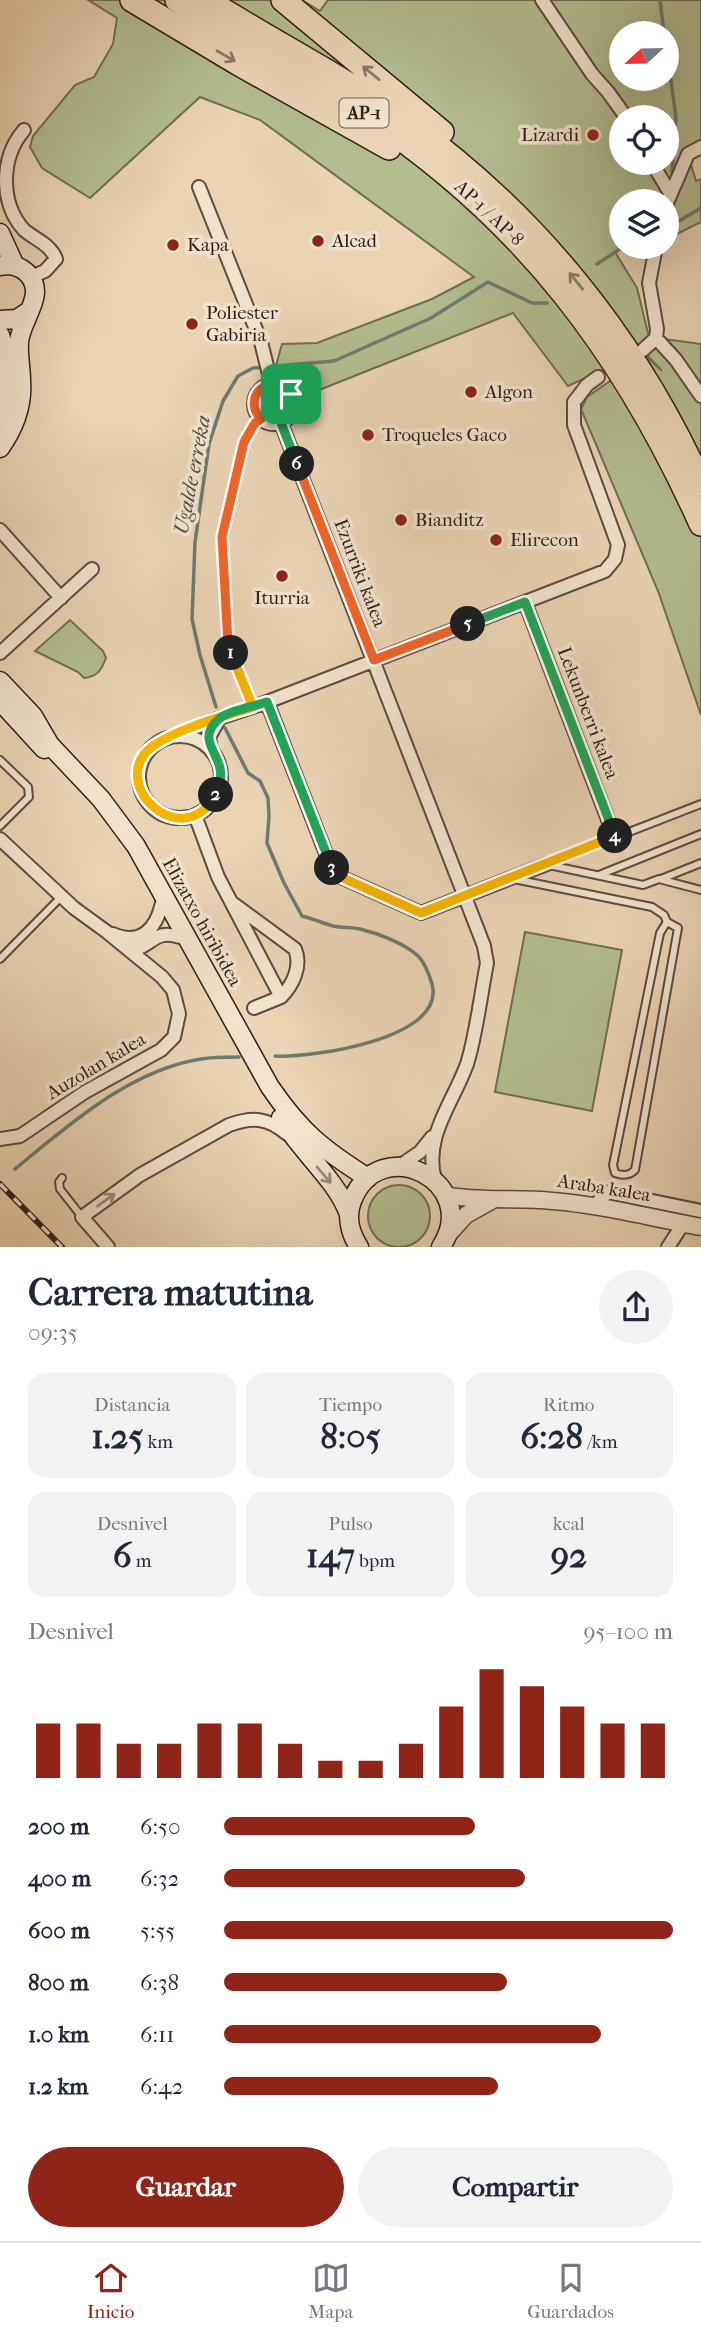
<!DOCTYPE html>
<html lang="es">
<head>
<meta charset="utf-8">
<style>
  :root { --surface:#fff; --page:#f2f2f3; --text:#1f2937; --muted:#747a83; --line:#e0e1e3; --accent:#8f2418 }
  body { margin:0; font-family:"IM FELL French Canon",serif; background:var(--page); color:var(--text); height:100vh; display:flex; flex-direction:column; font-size:26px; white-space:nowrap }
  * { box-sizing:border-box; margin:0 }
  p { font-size:23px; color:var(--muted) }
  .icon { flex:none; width:38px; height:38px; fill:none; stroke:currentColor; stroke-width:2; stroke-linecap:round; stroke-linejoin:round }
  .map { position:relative; height:1247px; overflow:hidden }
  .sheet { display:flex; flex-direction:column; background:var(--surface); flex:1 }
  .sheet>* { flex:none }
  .needle { width:46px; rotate:248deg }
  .controls { position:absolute; left:609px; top:21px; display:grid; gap:14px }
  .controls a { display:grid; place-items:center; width:70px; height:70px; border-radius:50%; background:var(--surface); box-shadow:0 7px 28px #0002; font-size:35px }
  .pin { position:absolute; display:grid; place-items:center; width:60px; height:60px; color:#fff; margin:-30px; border-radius:14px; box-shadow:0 4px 10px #0006 }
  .km { position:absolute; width:35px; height:35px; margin:-18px; border-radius:50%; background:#222; color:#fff; font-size:19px; line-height:35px; text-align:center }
  .round { display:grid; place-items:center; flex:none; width:74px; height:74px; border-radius:37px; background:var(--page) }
  .summary { display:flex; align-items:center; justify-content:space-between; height:119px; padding:0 28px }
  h1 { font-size:38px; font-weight:700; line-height:52px }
  .metrics { display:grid; grid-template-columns:repeat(3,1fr); gap:10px; height:119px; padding:7px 28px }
  .metrics div { display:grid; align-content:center; border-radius:18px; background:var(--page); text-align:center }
  .metrics b { font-size:35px; font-weight:700 }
  .metrics small { font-size:19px; font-weight:400 }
  .metrics p { font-size:19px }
  .chart { height:196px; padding:14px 28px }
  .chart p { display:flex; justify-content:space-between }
  .chart svg { width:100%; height:126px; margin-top:7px; stroke:var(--accent); stroke-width:6 }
  .action { display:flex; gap:14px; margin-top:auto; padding:14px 28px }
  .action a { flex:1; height:80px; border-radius:42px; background:var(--accent); color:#fff; font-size:28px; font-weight:700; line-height:80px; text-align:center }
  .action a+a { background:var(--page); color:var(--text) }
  ul { padding:0 28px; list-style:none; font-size:23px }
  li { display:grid; grid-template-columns:112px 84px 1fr; align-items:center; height:52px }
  li i { height:18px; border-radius:9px; background:var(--accent) }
  .menu { display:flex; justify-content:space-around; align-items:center; height:98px; border-top:2px solid var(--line); background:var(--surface); font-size:19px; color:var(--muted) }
  .menu a { display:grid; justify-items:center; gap:4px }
  .menu .selected { color:var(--accent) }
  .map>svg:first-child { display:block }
  .green { fill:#b3bd90; stroke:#706e55; stroke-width:2; fill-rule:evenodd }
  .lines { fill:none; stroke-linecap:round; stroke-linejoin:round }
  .stream { stroke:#6e7b71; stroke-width:3.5 }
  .service-casing { stroke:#5d4c40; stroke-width:10 }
  .minor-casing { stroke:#5d4c40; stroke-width:16 }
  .tertiary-casing { stroke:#5d4c40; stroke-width:19 }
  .secondary-casing { stroke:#2e1f1a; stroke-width:21 }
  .motorway-casing { stroke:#2e1f1a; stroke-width:26 }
  .service { stroke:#f1e3ce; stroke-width:6 }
  .minor { stroke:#f1e3ce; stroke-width:12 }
  .tertiary { stroke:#f1e3ce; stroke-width:16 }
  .secondary { stroke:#f1e3ce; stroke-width:18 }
  .motorway { stroke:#ead4b4; stroke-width:23 }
  .rail-casing { stroke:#2e1f1a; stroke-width:6 }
  .rail { stroke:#f1e3ce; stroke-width:3.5; stroke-dasharray:10; stroke-linecap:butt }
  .oneway { stroke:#8c7a67 }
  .oneway2 { stroke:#998b7d }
  .split-1-casing { stroke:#fff; stroke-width:14 }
  .split-2-casing { stroke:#fff; stroke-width:14 }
  .split-3-casing { stroke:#fff; stroke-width:14 }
  .split-4-casing { stroke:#fff; stroke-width:14 }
  .split-5-casing { stroke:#fff; stroke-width:14 }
  .split-6-casing { stroke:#fff; stroke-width:14 }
  .split-7-casing { stroke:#fff; stroke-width:14 }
  .split-1 { stroke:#f0652b; stroke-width:9 }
  .split-2 { stroke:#f5b400; stroke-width:9 }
  .split-3 { stroke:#22a559; stroke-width:9 }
  .split-4 { stroke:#f5b400; stroke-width:9 }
  .split-5 { stroke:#22a559; stroke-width:9 }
  .split-6 { stroke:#f0652b; stroke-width:9 }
  .split-7 { stroke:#22a559; stroke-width:9 }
  .poi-dot { fill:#8f2418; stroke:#f1e3ce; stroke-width:2.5 }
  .labels { text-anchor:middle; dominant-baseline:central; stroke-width:7; stroke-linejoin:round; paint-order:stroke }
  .shield { fill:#f1e3ce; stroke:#685a50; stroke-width:2 }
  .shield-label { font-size:18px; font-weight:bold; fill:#2e1f1a }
  .poi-label { font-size:19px; fill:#2e1f1a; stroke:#f1e3ce; text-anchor:start }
  .street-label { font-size:19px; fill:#2e1f1a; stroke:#f1e3ce }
  .water-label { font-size:21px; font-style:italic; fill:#4e4d46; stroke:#f1e3ce }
</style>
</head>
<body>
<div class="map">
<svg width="701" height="1247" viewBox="0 0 701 1247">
  <rect width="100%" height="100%" fill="#ead4b4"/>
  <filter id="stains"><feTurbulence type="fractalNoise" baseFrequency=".00286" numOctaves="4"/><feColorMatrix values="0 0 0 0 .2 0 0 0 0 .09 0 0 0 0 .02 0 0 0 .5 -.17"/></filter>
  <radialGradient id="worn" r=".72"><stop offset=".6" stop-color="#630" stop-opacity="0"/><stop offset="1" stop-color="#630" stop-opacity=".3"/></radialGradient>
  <path class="green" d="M88,0H302L320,11L328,0H701V147L688,155L696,181L701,179V222L667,239V201H621V247H626L615,252L637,288L649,337L605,369L568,386L513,313L304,396L276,366L282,344L317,343L432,299L474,277L260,120L200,97L90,198L42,168L30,147L33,136L75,85L94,77L113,44L117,18ZM621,33H667V79H621ZM621,117H667V163H621Z
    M656,338L701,344V715L658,591L581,409L587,397L646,356L662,371L647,355Z
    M70,620L103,651L106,658C101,671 98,676 84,678L78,672L35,651Z
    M525,932L622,950L592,1111L495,1092Z
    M368 1216a31 31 0 1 1 62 0a31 31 0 1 1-62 0Z"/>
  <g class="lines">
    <path class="stream" d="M660,0L664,33
      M667,53L676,117L672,172
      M672,208L674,224
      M667,228L701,208
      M597,264L623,247
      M216,707L200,655L192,619L195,542L209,444L223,401L238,376L253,368L334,361L431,318L488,282L532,303H547
      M225,728L248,773L260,781L268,798L269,816L267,843L284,883L302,916C313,919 323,923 333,926C342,928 351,927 360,929C377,933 404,943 418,956C425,963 429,974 432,984C447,1039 311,1058 275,1056
      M15,1169C69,1125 130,1070 201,1059C213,1057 226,1057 239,1057"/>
    <defs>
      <path id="service" d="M253,707L228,643L222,536L244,442L255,423L261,419
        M0,760L28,787L29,797L0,826
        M547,864L701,804
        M549,865L643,885L659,879L701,890
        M599,875L701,834
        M514,879L652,907L664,915L667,922L660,933L613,1165L615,1173C623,1176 629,1176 635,1170L678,928L667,922
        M661,879L701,863
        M0,959L61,897
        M62,1178L59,1182L60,1189L82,1217"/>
      <path id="minor" d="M542,0L592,74L608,92L626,117
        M24,130C0,158 0,203 24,230C36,240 50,244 56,259L45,271L31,277
        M652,163L670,193
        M199,187L261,342L281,423L484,946L487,963C481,993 476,1036 467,1064C453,1103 423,1137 435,1180
        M667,203L688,154L701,147
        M656,338L676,360L701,396
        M643,350L656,338L657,329L649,283L656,247
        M254 404a20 20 0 1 1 40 0a20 20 0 1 1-40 0Z
        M0,530L61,598
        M525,602L615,838
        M0,653L92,569
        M267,702L334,874L421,913L547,864
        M220,718L267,702L605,571L615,559L618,545L574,425V402L587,385L598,377
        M176,735L220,718L209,737L211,750
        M139 777a41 41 0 1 1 82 0a41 41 0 1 1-82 0Z
        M195,815L218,877L281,997C293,985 302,966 295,949L231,902
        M0,839L74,908L107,932L162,977L173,990L179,1014L174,1037L161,1050L85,1092L20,1136L0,1139
        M113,934C141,946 156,929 162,903
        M129,950C153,948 153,928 180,937
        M254,1008L281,997
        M398,1167L420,1152L432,1137
        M594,1206L608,1192L701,1211
        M108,1247L82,1217L140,1175L229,1125C252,1117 267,1117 287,1134
        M668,1247L683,1224"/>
      <path id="tertiary" d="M445,1195C480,1202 517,1197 553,1201C602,1205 652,1218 701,1227
        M447,1236L466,1215L491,1201"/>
      <path id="secondary" d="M0,233L15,266
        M0,266C9,264 18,265 26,272C49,293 21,318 19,342C18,355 21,368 21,381C23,405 14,428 0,448
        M0,320L17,319L29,311
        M0,335C9,361 11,394 0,421
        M0,681L33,716L50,745L101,799L136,846L270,1087C301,1132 322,1149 368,1178
        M0,701L44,749
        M281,1118C301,1152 336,1179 349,1214
        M359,1247C350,1233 346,1216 352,1201C379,1130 483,1182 441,1247"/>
      <path id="motorway" d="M132,0L239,64L389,148
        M177,0C240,39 305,75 367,115C525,220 624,353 701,524
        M207,0C273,42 343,77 406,122C536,215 635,339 701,484
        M283,0L442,132"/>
    </defs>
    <use href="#service" class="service-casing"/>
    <use href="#minor" class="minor-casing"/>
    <use href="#tertiary" class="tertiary-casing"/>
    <use href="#secondary" class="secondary-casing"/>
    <use href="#motorway" class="motorway-casing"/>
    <use href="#service" class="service"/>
    <use href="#minor" class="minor"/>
    <use href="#tertiary" class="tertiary"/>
    <use href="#secondary" class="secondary"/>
    <use href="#motorway" class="motorway"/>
    <defs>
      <path id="rail" d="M0,1184L62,1247"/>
    </defs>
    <use href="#rail" class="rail-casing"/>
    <use href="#rail" class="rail"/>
  </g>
  <defs><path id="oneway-shaft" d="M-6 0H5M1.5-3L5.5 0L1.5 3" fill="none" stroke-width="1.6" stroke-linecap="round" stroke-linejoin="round" transform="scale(1.75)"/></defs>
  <g class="oneway">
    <use href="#oneway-shaft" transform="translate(226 56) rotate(30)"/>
    <use href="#oneway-shaft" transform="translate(371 73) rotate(-141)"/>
    <use href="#oneway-shaft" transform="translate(576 281) rotate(-129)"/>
  </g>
  <g class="oneway2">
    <use href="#oneway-shaft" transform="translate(324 1175) rotate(49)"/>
    <use href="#oneway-shaft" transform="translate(106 1200) rotate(-36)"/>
  </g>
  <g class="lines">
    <defs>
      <path id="split-1" d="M231,653L228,643L222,537L244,442L255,423L261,419C241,397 269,371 291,394"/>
      <path id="split-2" d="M216,795C180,856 105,781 153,746C177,729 224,716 253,707L231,653"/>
      <path id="split-3" d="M216,795C220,786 222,778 220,768C216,750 197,737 220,718C228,711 255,706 267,702L332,868"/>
      <path id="split-4" d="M332,868L334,874L421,913L615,836"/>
      <path id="split-5" d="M468,624L525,602L615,836"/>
      <path id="split-6" d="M297,464L374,660L468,624"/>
      <path id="split-7" d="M291,394C295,407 292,416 281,423L297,464"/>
    </defs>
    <use href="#split-1" class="split-1-casing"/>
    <use href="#split-2" class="split-2-casing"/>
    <use href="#split-3" class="split-3-casing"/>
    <use href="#split-4" class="split-4-casing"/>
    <use href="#split-5" class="split-5-casing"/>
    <use href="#split-6" class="split-6-casing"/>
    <use href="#split-7" class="split-7-casing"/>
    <use href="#split-1" class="split-1"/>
    <use href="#split-2" class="split-2"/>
    <use href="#split-3" class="split-3"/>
    <use href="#split-4" class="split-4"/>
    <use href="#split-5" class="split-5"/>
    <use href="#split-6" class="split-6"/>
    <use href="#split-7" class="split-7"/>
  </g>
  <g class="poi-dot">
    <circle cx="593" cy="135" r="7"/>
    <circle cx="318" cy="241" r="7"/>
    <circle cx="173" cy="245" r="7"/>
    <circle cx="192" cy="324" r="7"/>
    <circle cx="471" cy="392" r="7"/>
    <circle cx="368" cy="435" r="7"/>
    <circle cx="401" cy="520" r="7"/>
    <circle cx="496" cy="540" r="7"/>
    <circle cx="282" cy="576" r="7"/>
  </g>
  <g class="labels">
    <rect class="shield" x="339.5" y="98.5" width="49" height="29" rx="5"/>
    <g class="shield-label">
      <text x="364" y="113">AP-1</text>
    </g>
    <g class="poi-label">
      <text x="579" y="135" text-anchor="end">Lizardi</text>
      <text x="332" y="241">Alcad</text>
      <text x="187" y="245">Kapa</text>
      <text x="206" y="313">Poliester<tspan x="206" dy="22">Gabiria</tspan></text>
      <text x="485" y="392">Algon</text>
      <text x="382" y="435">Troqueles Gaco</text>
      <text x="415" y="520">Bianditz</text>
      <text x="510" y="540">Elirecon</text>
      <text x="282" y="598" text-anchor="middle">Iturria</text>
    </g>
    <g class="street-label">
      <text transform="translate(489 213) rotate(43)">AP-1 / AP-8</text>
      <text transform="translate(360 573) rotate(69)">Ezurriki kalea</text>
      <text transform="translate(588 713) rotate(69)">Lekunberri kalea</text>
      <text transform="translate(202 922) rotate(61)">Elizatxo hiribidea</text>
      <text transform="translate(96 1066) rotate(-31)">Auzolan kalea</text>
      <text transform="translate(604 1188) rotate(9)">Araba kalea</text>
    </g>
    <g class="water-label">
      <text transform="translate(192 475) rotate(-79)">Ugalde erreka</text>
    </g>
  </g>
  <rect width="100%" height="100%" filter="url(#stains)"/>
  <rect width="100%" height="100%" fill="url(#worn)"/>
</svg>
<div class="controls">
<a><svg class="needle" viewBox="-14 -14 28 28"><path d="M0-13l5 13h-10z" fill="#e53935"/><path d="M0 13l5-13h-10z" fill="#747a83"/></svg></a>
<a><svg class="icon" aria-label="locate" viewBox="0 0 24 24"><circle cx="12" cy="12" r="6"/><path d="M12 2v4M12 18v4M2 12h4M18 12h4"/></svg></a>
<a><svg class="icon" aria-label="layers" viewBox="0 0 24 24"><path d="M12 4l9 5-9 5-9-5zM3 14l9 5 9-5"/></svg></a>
</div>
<div class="pin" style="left:291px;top:394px;background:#1e9e55"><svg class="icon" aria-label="arrive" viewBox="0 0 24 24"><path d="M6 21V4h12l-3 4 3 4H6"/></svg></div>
<b class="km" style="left:231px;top:653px">1</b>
<b class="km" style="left:216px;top:795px">2</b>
<b class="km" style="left:332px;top:868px">3</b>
<b class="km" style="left:615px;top:836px">4</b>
<b class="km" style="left:468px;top:624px">5</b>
<b class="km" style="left:297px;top:464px">6</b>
</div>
<section class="sheet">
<div class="summary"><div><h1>Carrera matutina</h1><p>09:35</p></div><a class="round"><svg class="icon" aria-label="share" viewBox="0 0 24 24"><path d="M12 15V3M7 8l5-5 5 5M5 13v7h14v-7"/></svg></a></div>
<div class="metrics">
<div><p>Distancia</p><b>1.25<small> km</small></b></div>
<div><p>Tiempo</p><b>8:05</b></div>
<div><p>Ritmo</p><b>6:28<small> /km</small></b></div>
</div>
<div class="metrics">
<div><p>Desnivel</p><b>6<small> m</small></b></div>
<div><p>Pulso</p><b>147<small> bpm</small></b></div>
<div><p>kcal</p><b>92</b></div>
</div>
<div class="chart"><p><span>Desnivel</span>95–100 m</p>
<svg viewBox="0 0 160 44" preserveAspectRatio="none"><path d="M5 44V25M15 44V25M25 44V32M35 44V32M45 44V25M55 44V25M65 44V32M75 44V38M85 44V38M95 44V32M105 44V19M115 44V6M125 44V12M135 44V19M145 44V25M155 44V25"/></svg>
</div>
<ul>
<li><b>200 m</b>6:50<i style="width:56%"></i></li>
<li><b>400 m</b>6:32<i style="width:67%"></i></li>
<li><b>600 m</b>5:55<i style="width:100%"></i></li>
<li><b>800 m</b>6:38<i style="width:63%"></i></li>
<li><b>1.0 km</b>6:11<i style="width:84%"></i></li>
<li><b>1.2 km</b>6:42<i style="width:61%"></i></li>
</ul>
<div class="action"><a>Guardar</a><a>Compartir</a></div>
</section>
<nav class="menu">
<a class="selected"><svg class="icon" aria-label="home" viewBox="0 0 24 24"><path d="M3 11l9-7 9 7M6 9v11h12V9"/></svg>Inicio</a>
<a><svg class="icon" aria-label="map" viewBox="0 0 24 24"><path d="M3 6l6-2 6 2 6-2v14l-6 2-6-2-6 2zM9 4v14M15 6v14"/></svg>Mapa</a>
<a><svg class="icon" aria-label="saved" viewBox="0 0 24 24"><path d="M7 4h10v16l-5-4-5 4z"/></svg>Guardados</a>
</nav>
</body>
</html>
